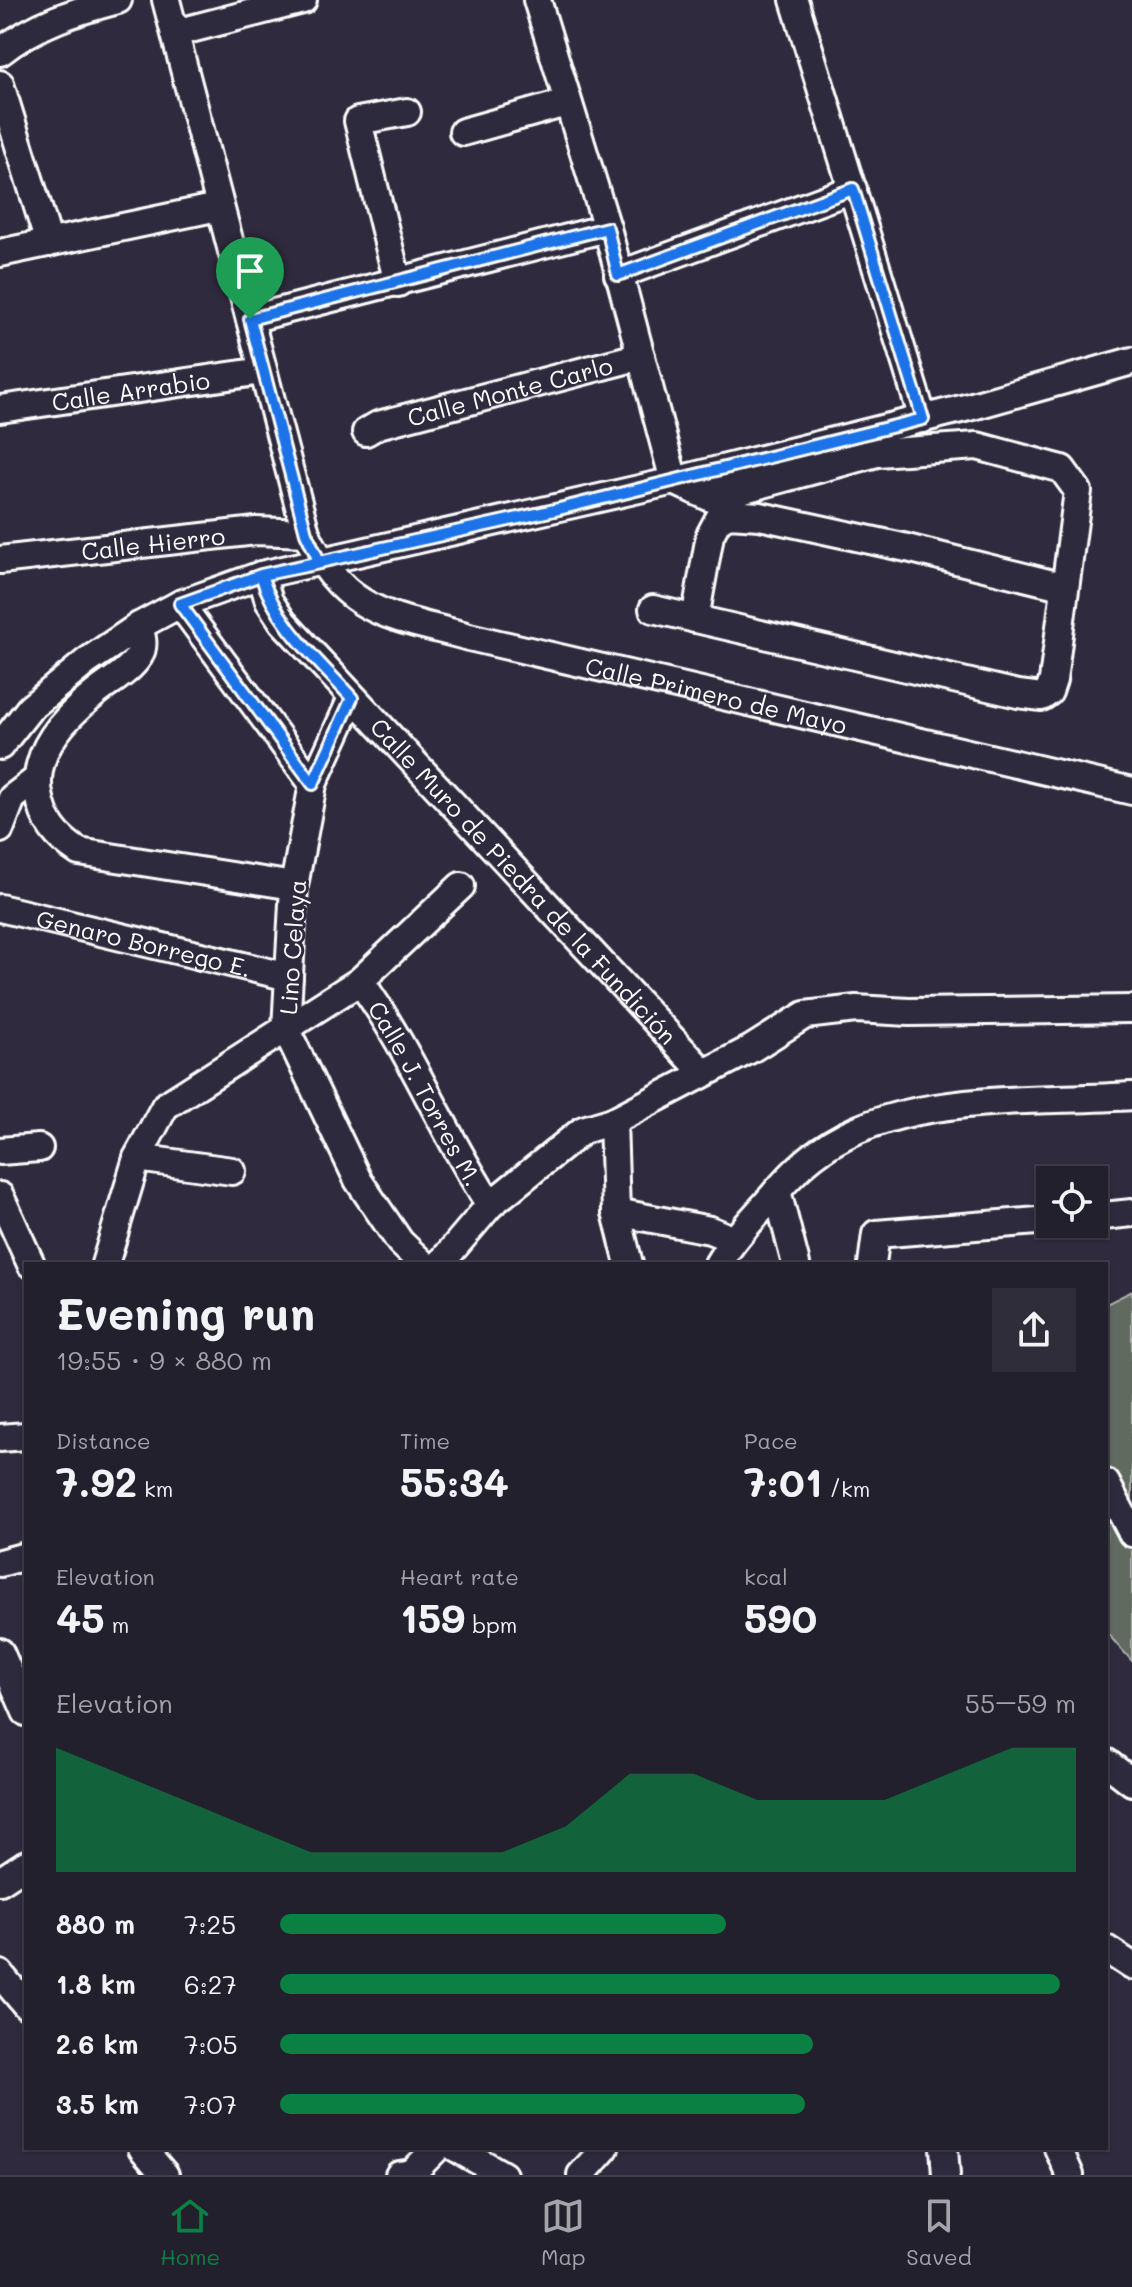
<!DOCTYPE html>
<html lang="en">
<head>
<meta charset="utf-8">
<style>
  :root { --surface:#23202e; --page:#2f2d3a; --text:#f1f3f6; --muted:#a3a3aa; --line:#403e4a; --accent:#0b8043 }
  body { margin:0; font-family:Mali,sans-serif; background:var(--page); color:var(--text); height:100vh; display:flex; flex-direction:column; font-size:30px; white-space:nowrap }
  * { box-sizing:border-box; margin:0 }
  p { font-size:26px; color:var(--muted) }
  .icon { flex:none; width:44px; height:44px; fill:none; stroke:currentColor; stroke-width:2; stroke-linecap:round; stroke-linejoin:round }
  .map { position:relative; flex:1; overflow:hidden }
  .drawer { position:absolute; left:24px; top:1262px; width:1084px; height:888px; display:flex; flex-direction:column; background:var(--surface); border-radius:0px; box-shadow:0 2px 6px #0004,0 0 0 2px var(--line) }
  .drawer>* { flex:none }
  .tools { position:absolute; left:1036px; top:1166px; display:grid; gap:16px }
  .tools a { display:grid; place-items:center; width:72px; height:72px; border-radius:0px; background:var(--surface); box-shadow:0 2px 6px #0004,0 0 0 2px var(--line); font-size:40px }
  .pin { position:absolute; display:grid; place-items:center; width:68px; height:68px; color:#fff; margin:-82px -34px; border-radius:50% 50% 50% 0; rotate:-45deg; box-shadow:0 0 8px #0007 }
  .pin .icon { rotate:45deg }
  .round { display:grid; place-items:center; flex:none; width:84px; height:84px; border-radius:0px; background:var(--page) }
  .headline { display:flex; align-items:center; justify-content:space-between; height:136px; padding:0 32px }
  h1 { font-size:44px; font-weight:800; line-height:60px }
  .figures { display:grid; grid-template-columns:repeat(3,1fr); gap:12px; height:136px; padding:8px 32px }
  .figures div { display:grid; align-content:center }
  .figures b { font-size:40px; font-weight:800 }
  .figures small { font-size:22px; font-weight:400 }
  .figures p { font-size:22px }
  .chart { height:224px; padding:16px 32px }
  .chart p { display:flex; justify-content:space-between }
  .chart svg { width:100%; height:144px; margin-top:8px; fill:var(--accent); opacity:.7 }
  ul { padding:0 32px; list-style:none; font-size:26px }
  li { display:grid; grid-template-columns:128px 96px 1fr; align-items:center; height:60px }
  li i { height:20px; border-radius:10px; background:var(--accent) }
  .menu { display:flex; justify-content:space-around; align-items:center; height:112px; border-top:2px solid var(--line); background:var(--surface); font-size:22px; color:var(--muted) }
  .menu a { display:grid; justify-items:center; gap:4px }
  .menu .on { color:var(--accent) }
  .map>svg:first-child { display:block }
  .green { fill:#616a5e; stroke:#b0b4ae; stroke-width:2 }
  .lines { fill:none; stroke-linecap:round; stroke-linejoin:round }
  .minor-casing { stroke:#fff; stroke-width:32 }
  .minor { stroke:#2f2a3d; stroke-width:26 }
  .route-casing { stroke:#fff; stroke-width:16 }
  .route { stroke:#1a73e8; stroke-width:10 }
  .labels { text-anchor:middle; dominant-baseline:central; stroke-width:6; stroke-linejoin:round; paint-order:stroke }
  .street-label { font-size:24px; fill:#fff; stroke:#2f2a3d }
</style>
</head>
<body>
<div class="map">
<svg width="1132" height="2175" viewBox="0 0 1132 2175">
  <rect width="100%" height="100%" fill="#2f2a3d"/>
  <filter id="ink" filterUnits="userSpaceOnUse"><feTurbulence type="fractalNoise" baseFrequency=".0125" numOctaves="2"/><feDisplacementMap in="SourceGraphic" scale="16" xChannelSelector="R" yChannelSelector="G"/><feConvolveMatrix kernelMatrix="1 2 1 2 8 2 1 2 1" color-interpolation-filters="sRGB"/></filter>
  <g filter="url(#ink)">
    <path class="green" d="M1132,1291V1661L1106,1632V1304Z"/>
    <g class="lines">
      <defs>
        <g id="minor">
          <path id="s1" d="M166,0L306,533C345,615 389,615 469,637L1132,791"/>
          <path d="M537,0L607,228L674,481L711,498L877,453L977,446L1062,469L1078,491L1053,680L1049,692L1042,697L1018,694L653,609"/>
          <path d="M794,0L923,419"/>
          <path d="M175,33L303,0"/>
          <path d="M0,52C35,24 76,11 118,0"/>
          <path d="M0,84L49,243"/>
          <path d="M463,132L566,103"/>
          <path d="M0,253L218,207"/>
          <path d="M618,275L853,189"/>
          <path d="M398,283L358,121L407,112"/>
          <path d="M250,319L607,228"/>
          <path id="s2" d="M0,409L263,371"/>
          <path id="s3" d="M366,432L378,425L641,356"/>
          <path id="s4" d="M0,560L256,531L306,533"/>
          <path id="s5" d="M261,575L269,601L283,622L703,1072"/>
          <path d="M180,604L313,784"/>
          <path d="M695,619L710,535L718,520L728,514L760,516L907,548L1065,587"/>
          <path d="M139,626C142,637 145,645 139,656C128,673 107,683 92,696C62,720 32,754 39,794C44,822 56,837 79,852L294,886"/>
          <path d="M352,698L313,784L294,886L286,1029L358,1180L400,1242L423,1264"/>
          <path d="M0,746L30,708L86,662L139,626L180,604L261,575L674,481L969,407L1132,361"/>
          <path d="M0,829L12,798L37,779"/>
          <path id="s6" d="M0,908L289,977"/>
          <path id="s7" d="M360,981C411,1051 443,1133 490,1205"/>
          <path d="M613,1121L616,1212L629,1264"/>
          <path d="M0,1151L39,1148"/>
          <path d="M137,1158L232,1171"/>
          <path d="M777,1191L796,1264"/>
          <path d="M0,1196L31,1264"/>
          <path d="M616,1212L710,1230L734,1240"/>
          <path d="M1094,1217L1132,1213"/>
          <path d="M105,1264L137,1158L165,1106L360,981L461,886"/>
          <path d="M440,1264L490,1205L583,1130L613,1121L751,1049L805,1015L856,1009L909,1012L1132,1009"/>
          <path d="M718,1264C731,1242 747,1225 764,1206C781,1186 799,1165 821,1150C903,1091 1036,1103 1132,1096"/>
          <path d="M872,1264L876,1234L1050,1220"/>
          <path d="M0,1438L26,1436"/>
          <path d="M1106,1483L1132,1533"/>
          <path d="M0,1563L26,1556"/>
          <path d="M0,1652L26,1712"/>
          <path d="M1106,1762L1132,1782"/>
          <path d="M0,1881L26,1864"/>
          <path d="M1106,1949L1132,1966"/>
          <path d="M0,1974L26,2005"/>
          <path d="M142,2148L165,2175"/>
          <path d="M456,2148L503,2175"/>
          <path d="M944,2148L946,2175"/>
          <path d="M1058,2148L1070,2175"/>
          <path d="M399,2175L412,2173L437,2148"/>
          <path d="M581,2175L605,2148"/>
        </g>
      </defs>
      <use href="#minor" class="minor-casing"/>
      <use href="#minor" class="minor"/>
    </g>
  </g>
  <g class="lines" filter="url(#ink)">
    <defs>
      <path id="route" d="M250,319L306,533L320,563L261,575C276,625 317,659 352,698L313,784L180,604L261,575L559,509L923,419L853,189L618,275L607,228L250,319"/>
    </defs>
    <use href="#route" class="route-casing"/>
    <use href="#route" class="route"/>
  </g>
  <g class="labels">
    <g class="street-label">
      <text stroke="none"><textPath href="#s2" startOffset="132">Calle Arrabio</textPath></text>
      <text stroke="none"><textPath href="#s3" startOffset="150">Calle Monte Carlo</textPath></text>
      <text stroke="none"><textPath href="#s4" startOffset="154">Calle Hierro</textPath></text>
      <text stroke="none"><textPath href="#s1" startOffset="1008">Calle Primero de Mayo</textPath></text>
      <text stroke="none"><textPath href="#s5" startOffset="406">Calle Muro de Piedra de la Fundición</textPath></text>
      <text stroke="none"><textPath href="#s6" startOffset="148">Genaro Borrego E.</textPath></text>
      <text transform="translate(292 947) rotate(-86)">Lino Celaya</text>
      <text stroke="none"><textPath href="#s7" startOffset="130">Calle J. Torres M.</textPath></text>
    </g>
  </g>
</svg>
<div class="tools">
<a><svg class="icon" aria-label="locate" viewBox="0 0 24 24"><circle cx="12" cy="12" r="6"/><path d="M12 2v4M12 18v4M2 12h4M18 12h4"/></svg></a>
</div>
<div class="pin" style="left:250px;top:319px;background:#1e9e55"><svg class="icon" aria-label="arrive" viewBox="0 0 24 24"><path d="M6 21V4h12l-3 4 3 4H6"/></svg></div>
<section class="drawer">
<div class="headline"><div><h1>Evening run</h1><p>19:55 · 9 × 880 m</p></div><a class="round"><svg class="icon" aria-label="share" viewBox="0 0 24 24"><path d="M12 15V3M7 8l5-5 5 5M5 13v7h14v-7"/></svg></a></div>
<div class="figures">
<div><p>Distance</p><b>7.92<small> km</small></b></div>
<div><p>Time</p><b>55:34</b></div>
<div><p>Pace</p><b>7:01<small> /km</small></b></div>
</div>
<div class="figures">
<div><p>Elevation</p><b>45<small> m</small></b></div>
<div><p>Heart rate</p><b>159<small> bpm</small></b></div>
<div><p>kcal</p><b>590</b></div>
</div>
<div class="chart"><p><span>Elevation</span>55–59 m</p>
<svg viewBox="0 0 160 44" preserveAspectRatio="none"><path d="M0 44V6L10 14L20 22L30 30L40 38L50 38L60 38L70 38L80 30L90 14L100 14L110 22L120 22L130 22L140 14L150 6L160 6V44z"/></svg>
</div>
<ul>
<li><b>880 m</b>7:25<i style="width:56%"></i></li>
<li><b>1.8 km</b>6:27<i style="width:98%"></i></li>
<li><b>2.6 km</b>7:05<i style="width:67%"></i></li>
<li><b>3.5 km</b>7:07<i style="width:66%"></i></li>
</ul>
</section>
</div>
<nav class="menu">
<a class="on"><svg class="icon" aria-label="home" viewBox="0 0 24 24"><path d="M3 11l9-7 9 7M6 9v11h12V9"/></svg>Home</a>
<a><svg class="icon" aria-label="map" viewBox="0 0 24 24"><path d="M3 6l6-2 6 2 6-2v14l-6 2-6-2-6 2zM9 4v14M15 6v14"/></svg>Map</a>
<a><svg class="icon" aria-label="saved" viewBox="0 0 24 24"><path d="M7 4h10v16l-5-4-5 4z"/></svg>Saved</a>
</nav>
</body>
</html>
